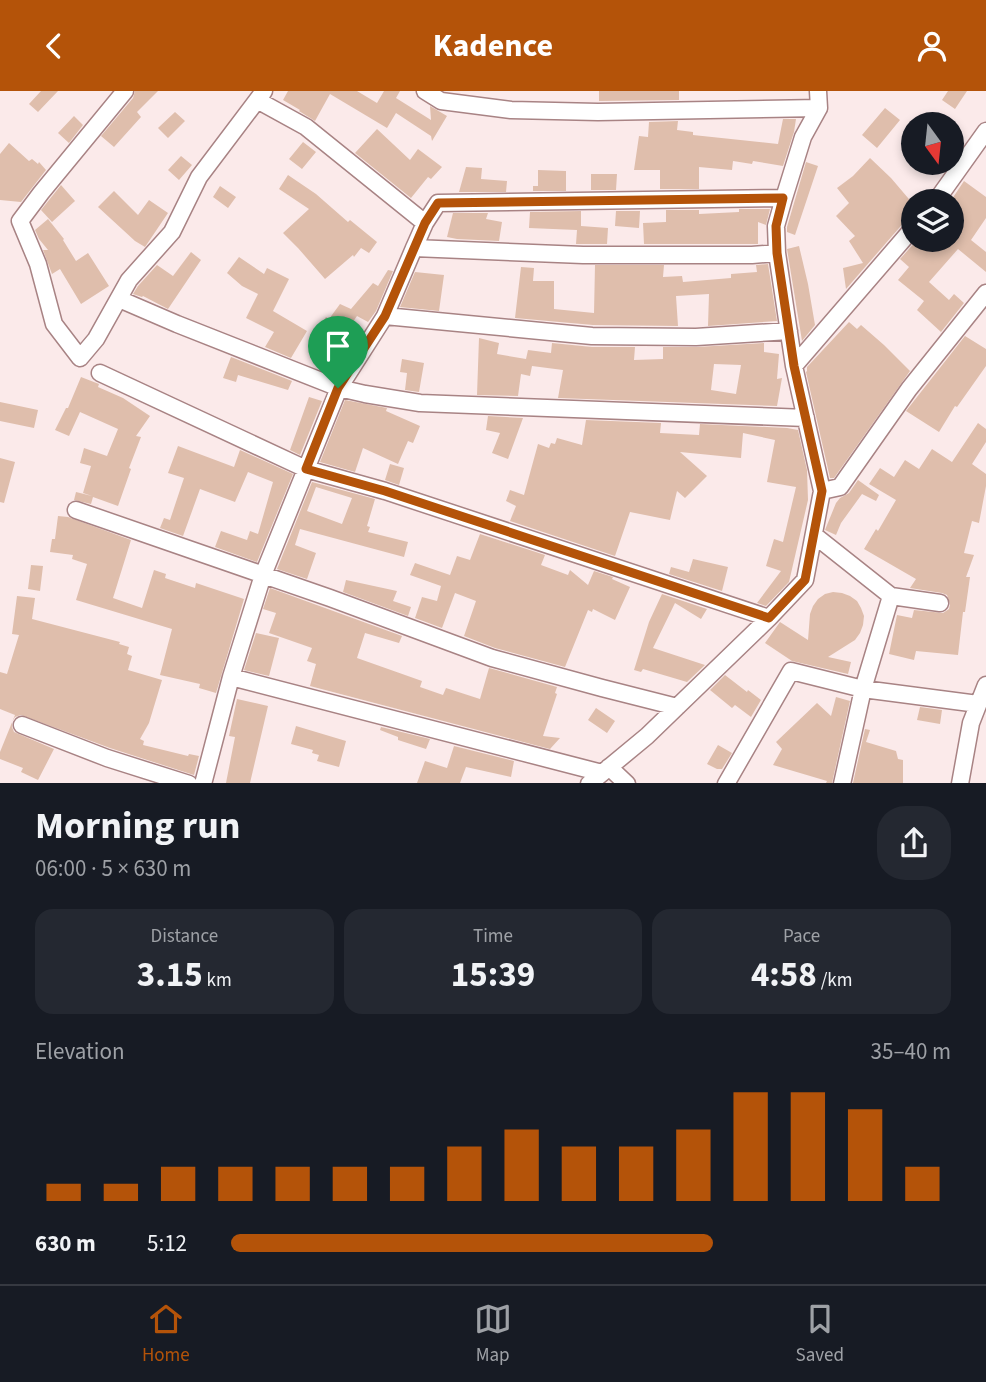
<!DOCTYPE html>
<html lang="en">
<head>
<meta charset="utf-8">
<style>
  :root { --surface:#171b24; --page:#242831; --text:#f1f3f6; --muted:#9ea1a6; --line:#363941; --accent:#b45309 }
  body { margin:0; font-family:"Source Sans 3",sans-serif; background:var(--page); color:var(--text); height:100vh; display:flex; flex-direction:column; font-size:26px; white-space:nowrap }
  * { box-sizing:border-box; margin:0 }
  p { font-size:23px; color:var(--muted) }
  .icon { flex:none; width:38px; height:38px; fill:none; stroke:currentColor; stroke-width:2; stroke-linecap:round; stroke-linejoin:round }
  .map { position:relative; height:692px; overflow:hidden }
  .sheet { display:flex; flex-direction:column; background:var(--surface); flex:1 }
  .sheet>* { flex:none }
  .needle { width:46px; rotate:165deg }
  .fabs { position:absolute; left:901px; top:21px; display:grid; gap:14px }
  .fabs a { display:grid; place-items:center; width:63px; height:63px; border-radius:50%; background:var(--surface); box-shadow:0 4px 10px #0003; font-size:35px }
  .pin { position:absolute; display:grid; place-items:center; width:60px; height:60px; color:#fff; margin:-72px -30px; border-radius:50% 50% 50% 0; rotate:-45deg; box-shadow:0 0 7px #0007 }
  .pin .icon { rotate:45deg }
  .round { display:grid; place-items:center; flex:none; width:74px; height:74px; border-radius:28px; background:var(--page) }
  .overview { display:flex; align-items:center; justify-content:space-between; height:119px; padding:0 35px }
  h1 { font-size:38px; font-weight:700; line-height:52px }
  .metrics { display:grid; grid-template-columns:repeat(3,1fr); gap:10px; height:119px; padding:7px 35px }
  .metrics div { display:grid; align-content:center; border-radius:18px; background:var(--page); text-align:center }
  .metrics b { font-size:35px; font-weight:700 }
  .metrics small { font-size:19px; font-weight:400 }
  .metrics p { font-size:19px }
  .chart { height:196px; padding:14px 35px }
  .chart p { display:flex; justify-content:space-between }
  .chart svg { width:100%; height:126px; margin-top:7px; stroke:var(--accent); stroke-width:6 }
  ul { padding:0 35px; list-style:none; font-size:23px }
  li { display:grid; grid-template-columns:112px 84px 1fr; align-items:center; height:52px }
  li i { height:18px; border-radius:9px; background:var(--accent) }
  header { display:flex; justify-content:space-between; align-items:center; height:91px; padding:0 35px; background:var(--accent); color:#fff; font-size:32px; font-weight:700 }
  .dock { display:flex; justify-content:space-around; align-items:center; height:98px; border-top:2px solid var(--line); background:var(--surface); font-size:19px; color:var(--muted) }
  .dock a { display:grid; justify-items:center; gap:4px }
  .dock .current { color:var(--accent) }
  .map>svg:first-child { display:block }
  .building { fill:#dfbeac; fill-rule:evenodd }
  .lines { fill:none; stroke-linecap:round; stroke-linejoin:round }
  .street-casing { stroke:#a88384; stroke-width:19 }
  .street { stroke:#fff; stroke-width:16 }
  .route-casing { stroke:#fff; stroke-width:14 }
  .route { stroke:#b45309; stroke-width:9 }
</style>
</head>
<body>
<header><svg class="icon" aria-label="back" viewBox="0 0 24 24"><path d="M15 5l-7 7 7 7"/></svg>Kadence<svg class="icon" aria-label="person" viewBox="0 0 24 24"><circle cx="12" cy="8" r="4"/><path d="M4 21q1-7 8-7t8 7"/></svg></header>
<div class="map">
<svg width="986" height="693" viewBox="0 0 986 693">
  <rect width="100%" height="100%" fill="#fbeaea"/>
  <path class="building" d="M41,0H58L38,21L29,13Z
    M135,0H158L137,21L141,26L114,56L101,45L133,7Z
    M288,0H357L377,12L384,0H400L396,7L431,29L430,15L447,25L432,50L431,45L396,22L387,37L330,3L315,30L299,20L300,19L283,9Z
    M599,0H679V9L599,10Z
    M948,0H967L955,18L942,9Z
    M885,17L900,29L877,57L862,44Z
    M175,21L185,30L168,47L158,37Z
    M74,25L83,34L69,52L58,42Z
    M783,28H796L794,41L783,75L753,70L752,73L733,70L732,79L699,76V98H660V79H634L639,45L648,46L649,31L678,30L677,39L693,41V44L778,53Z
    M377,38L410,69L418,58L442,76L431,88L428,86L411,107L355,62Z
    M303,51L316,61L302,78L289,68Z
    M9,52L29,70L32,68L38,73L39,71L46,79L21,111L0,109V63Z
    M181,65L192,74L179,89L168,79Z
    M870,67L891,87L914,114V126L906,129L846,198L843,177L863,172L849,150L855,145L836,125L849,112L837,97L853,85Z
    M806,71L818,75L795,144L787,141V136Z
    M466,76L482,77L481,88L507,90L506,101H459Z
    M538,79L566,80V100H533V95H538Z
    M591,83H617L616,99H591Z
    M288,84L316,103L348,131L350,129L377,151L369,162L361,157L354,166L353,164L325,188L298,157L283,142L309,118L279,98Z
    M964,90L986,106V127L971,149L986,161V181L958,158L929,191L949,209L954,203L964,212L941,241L917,219L924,210L898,189L909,176L900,168L917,149H921L934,159L941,149H952V108Z
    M61,94L75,110L52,131L41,119Z
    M220,95L236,106L228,117L213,106Z
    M114,100L138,124L149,109L168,122L145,156L135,150L98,116Z
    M739,118H770L766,134L758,131V153H644L643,132L666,131V119H699V123L739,121Z
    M581,120V135L608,137L607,153H576L577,139L529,137L530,121Z
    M616,120H640L639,137L615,135Z
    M453,122H488L486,128L502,131L499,150L457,148L447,146Z
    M48,128L64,148L63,149L76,170L88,162L109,195L81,213L60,178L52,183L43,159H48L39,148L35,139Z
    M799,155L808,193L815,234L802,250L787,158Z
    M191,161L201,169L168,218L143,205L142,206L133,203L138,195L157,174L173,185Z
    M239,166L264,183L267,177L289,188L273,220L307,240L291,267L265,256L274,241L246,227L258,203L242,195L227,182Z
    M768,173L777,230L708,235L709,203L676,205L678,235L593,234L515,227L521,176L534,177L533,190H554V218L594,222L595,174H664L663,186L682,185L683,191L731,187V183L757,181L756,174Z
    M388,179L393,180L376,220L368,231L357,225L348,238L345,236L330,258L312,246L326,226L329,228L340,213L351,218L373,192L378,195Z
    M415,181L444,184L439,220L400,216Z
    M849,231L857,238L861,234L884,254L910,280L834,387H830L806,281L807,280V276Z
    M965,245L986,258V275L957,316L955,315L939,341L906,320Z
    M479,247L499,252L497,263L526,268L528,259L551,262L552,252L592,256H635L634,269L663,268V256H697L764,252V261L779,263L777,288L782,287L777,315L558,307L563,279L532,275L530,285L521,283L518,305L477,304ZM714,273L741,274L736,303L711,299Z
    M231,266L292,290L288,299L238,284L236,291L223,287Z
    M402,268L424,272L419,301L405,299L407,282L400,281Z
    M81,286L99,293L98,296L123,307L150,325L136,345L141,346L129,377L131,378L118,415L93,406L91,413L74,409L76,401L92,405L83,402L91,375L80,372L84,357L107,365L118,338L80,321L69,345L55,339L66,317H68Z
    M309,306L322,310L300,364L290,359Z
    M345,309L387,317L386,320L420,335L413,352L408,350L398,373L363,357L355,381L320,371Z
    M0,311L38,319L34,337L0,330Z
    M488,325L523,327L508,368L492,362L500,342L486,339Z
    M586,329L661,332L660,342L699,344L700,333L787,337L798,339L807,379L808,409L789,491L766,515L757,512L781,480L766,475L774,448L783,451L796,396L767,391L775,349L743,342L741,367L680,361L707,385L685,407L677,400L670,429L630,421L615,465L510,430L516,415L506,410L510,399L524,404L538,353L549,357L551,352L555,353L557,347L582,354Z
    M978,332L986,338V351L972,373L986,383V395L979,432L972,430L964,462L974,464L966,486H970L965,521H963L958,564L916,560L914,569L889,563L897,524L912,527L914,519L943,522L949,518L950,513L947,504L942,502L910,497L916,488L864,458L876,438L878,440L896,409L869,393L880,377L894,386L905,369L919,378L932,358L952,371Z
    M178,355L234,376L240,359L293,383L257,471L215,456L221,440L247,449L250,440L258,443L273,391L248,381L235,411L200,398L183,445L160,437L164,427L170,429L184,387L168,382Z
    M0,367L15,371L4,412L0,411Z
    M390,373L404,377L399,394L385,389Z
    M858,389L879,404L876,410L862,403L841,432L836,444L825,439L836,412L840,407L849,402Z
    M312,391L375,408L367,435L370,436L368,441L408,451L404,466L300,438L295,454L316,462L307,488L277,478ZM316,396L352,407L342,433L307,420Z
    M58,425L68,426L131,449L113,507L142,517L154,479L166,483L165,487L195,497L196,492L244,508L216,602L199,597L200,593L160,584L172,538L76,509L87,473L72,468L73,464L50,461L52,448H55Z
    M480,443L545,464L541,474L568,484L570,479L588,494L594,480L613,486L612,488L630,496L615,529L593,518L592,521L588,519L565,576L495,557L464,545L476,510L455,502L442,537L415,527L422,506L437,510L441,495L410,484L415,472L450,484L457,465L470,469Z
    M693,468L728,476L722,500L669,483L671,476L689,481Z
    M31,474L43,475L40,500L28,498Z
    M346,489L397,500L393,510L411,516L408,525L343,501Z
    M270,497L402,545L399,552L365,542L357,567L422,590L420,596L443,604L446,597L480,608L489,577L557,596L555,602L557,603L543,645L560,647L550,658L310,595L316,573L307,570L312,557L269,542L276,522L263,518Z
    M833,501L842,502L850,505L857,510L861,517L864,525L863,534L860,542L855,549L828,566L851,571L848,583L792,570L765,552L780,531L808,549L810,523L813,515L818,508L825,503Z
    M662,503L707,518L701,528L675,512L653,557L705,574L687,591L643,578L641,581L634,579L649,531Z
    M17,505L35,507L32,528L120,551L119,553L129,556L127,563L132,565L128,579L162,589L149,632L140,648L144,650L143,654L188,665L189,663L199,665L194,684L110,657L21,624L15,626L12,631V636L14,641L54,658L38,689L21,681L23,677L0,668V661L15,624L0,618V581L7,583L19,544L12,543Z
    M256,542L279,547L269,585L244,579Z
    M725,584L747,601L748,599L761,609L751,626L735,614L732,617L710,599Z
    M836,606L850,610L832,692H826L827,690L773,674L782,658L776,651L817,612L831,625Z
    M237,608L268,615L250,692H226L235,646L229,645Z
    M920,616L942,619L940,633L917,629Z
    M596,617L615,630L607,642L588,629Z
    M296,635L346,650L339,676L317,670L319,664L312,662L313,659L291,653Z
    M381,636L430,648L426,658L398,649V646L380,639Z
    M865,638L870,639L866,651L896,660L898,668L903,669V692H853Z
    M718,654L732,662L722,678H717L707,673Z
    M454,655L514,670L511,686L466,676L460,692H417L425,670L447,677Z"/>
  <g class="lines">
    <defs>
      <path id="street" d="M125,0L41,102L20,130L38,173L54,233L80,267L96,248L129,189L172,141L199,86L264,0
        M425,0L441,10L511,19L598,21L819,17
        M818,0L819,17L803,46L784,107L776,135L777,162L794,275L822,400
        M257,9L306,36L425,132
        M936,110L986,40
        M414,157L583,164H752L777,162
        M119,208L177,233L339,297L365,303L420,312L806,327
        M385,225L592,245L696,246L789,240
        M794,275L914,136
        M100,282L306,378L385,400L769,527
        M76,419L330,507L492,567L602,597L677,616
        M814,444L891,505L940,512
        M231,586L602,682
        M22,634L107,667L189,693
        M609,676L627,693
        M203,693L231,586L263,484L339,297L385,225L414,157L425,132L438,112L784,107
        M589,693L647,645L769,527L805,489L822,400L840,396L909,298L986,202
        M726,693L791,580L863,598L978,613
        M842,693L863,598L891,505
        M960,693L971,632L986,594"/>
    </defs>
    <use href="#street" class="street-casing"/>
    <use href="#street" class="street"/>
  </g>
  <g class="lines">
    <defs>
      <path id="route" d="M783,107L776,135L777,162L794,275L822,400L805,489L769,527L385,400L306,378L338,297L385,225L425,132L438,112Z"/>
    </defs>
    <use href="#route" class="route-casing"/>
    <use href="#route" class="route"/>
  </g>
</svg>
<div class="fabs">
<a><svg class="needle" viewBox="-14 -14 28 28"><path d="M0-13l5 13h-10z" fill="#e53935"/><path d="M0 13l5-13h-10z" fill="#9ea1a6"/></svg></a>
<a><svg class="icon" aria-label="layers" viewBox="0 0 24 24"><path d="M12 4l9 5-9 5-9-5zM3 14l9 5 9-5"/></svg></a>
</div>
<div class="pin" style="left:338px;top:297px;background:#1e9e55"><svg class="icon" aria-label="arrive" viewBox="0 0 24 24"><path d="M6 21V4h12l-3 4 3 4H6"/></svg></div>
</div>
<section class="sheet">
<div class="overview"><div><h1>Morning run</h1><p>06:00 · 5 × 630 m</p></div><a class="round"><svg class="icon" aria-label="share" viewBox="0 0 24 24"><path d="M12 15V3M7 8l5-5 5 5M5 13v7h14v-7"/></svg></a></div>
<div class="metrics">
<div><p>Distance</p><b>3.15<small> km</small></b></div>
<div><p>Time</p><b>15:39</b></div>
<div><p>Pace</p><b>4:58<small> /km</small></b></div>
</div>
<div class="chart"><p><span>Elevation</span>35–40 m</p>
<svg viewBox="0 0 160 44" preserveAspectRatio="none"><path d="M5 44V38M15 44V38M25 44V32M35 44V32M45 44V32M55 44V32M65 44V32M75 44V25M85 44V19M95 44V25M105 44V25M115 44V19M125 44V6M135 44V6M145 44V12M155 44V32"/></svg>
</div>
<ul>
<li><b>630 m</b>5:12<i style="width:67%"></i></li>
</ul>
</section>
<nav class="dock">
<a class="current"><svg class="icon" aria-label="home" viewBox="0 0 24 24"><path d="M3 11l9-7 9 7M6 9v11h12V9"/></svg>Home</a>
<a><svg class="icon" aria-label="map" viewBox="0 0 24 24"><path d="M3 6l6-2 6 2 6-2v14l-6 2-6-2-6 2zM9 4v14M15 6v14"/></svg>Map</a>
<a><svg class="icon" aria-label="saved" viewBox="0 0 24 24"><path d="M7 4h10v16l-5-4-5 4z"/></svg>Saved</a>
</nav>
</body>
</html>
